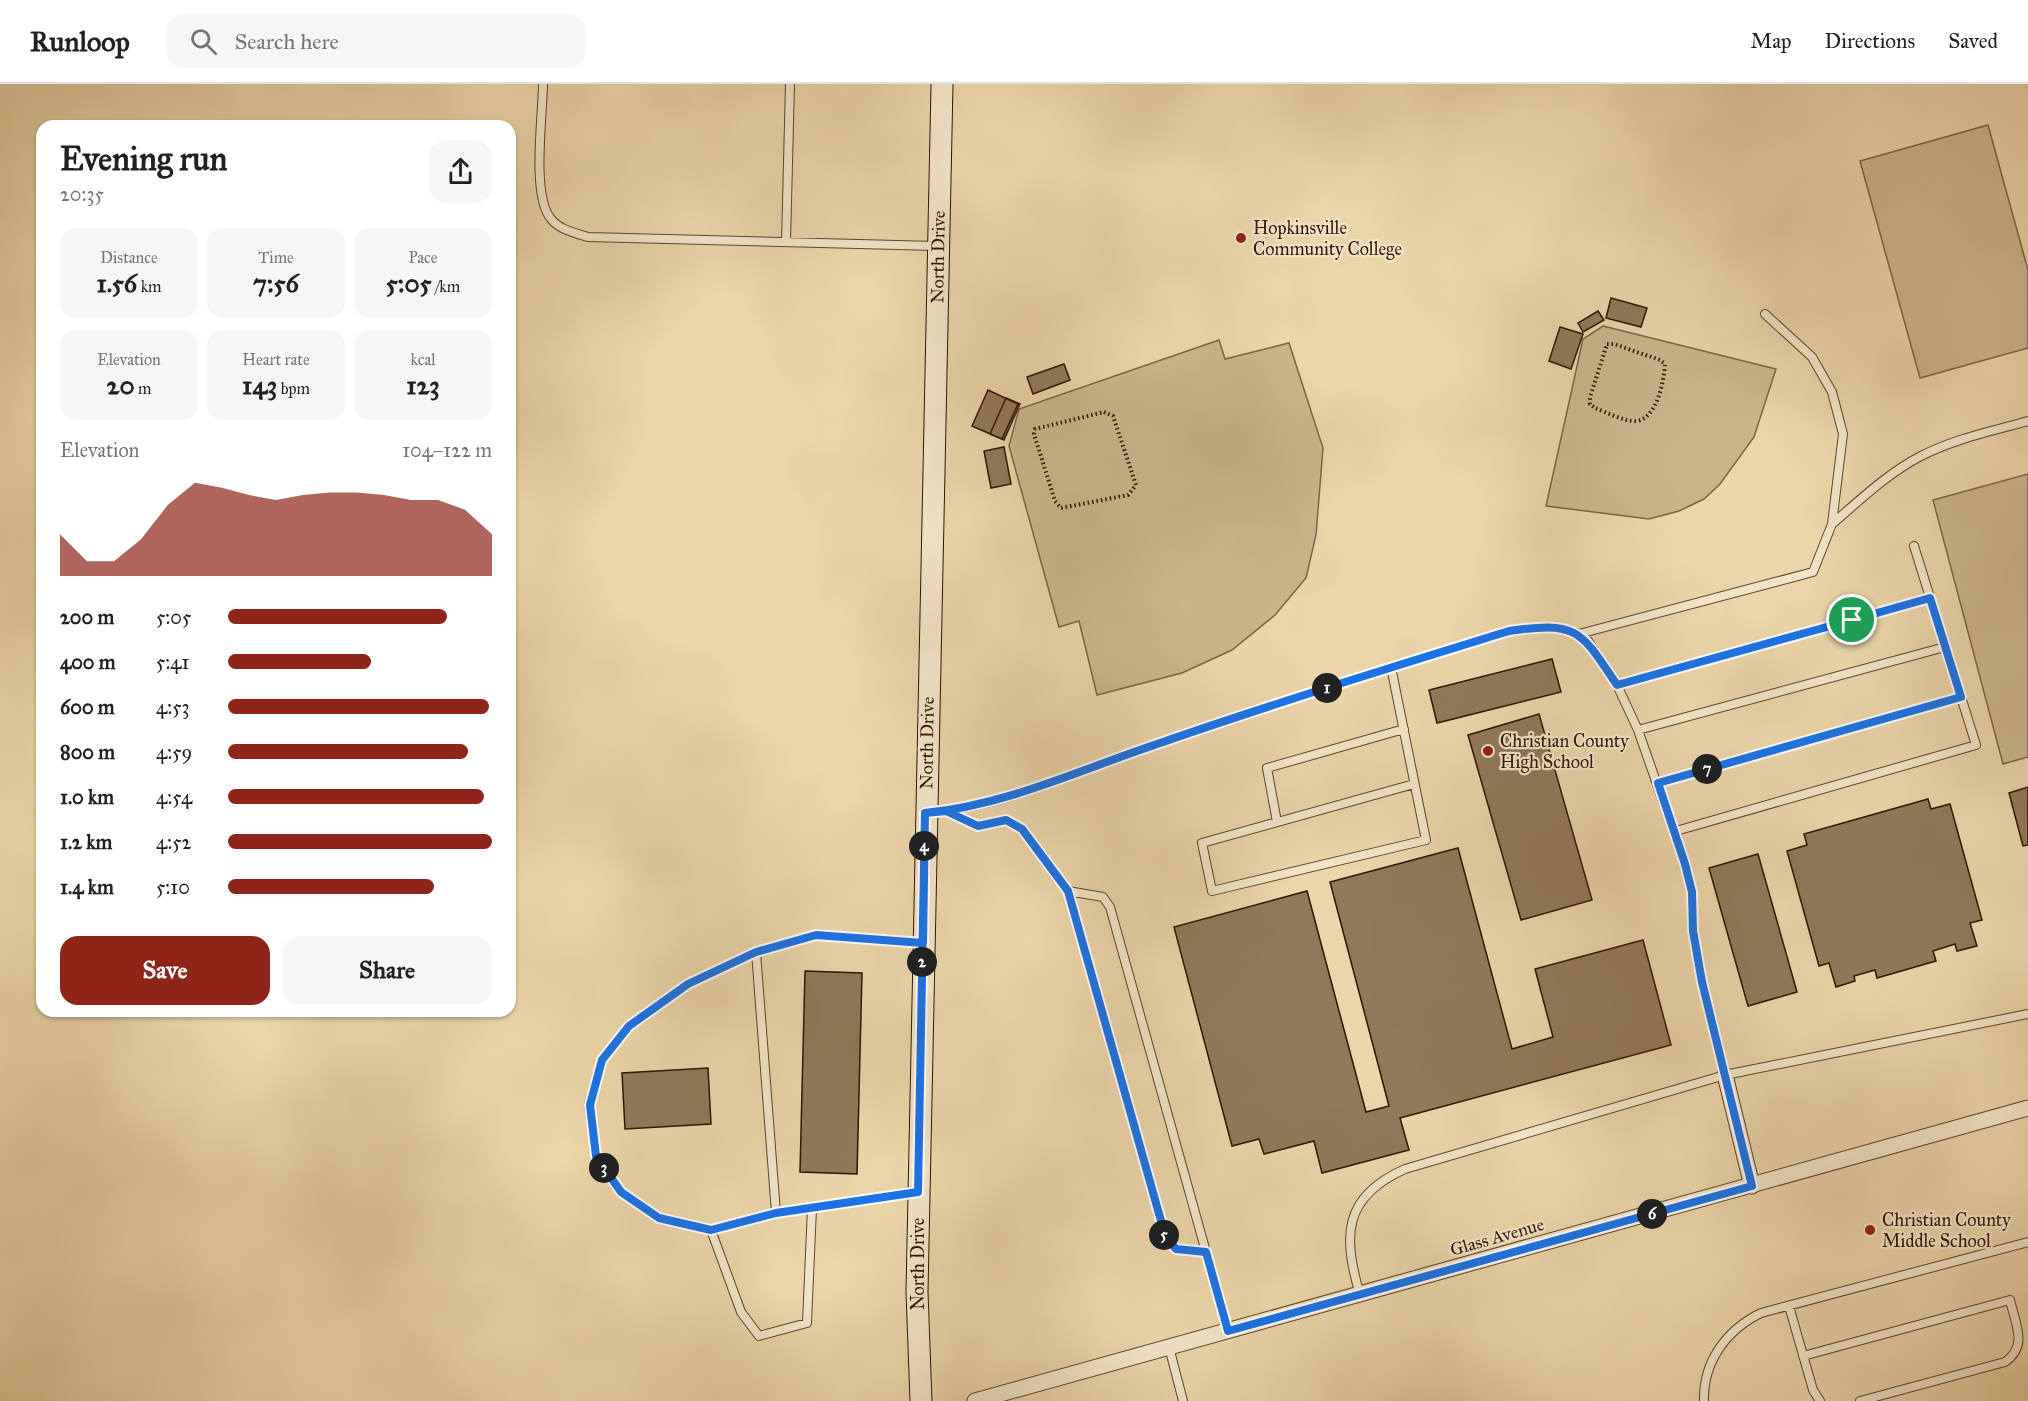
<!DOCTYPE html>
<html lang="en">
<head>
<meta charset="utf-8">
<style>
  :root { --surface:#fff; --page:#f6f6f6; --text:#202124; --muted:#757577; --line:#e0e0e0; --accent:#8f2418 }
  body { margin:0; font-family:"IM FELL Great Primer",serif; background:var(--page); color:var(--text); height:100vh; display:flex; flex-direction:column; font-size:22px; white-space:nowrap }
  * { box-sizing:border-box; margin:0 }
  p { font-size:20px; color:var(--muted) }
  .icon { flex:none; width:33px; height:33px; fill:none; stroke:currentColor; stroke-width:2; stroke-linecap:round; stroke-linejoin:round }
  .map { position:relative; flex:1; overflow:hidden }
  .sheet { position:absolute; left:36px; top:36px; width:480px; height:897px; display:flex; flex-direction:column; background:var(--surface); border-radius:18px; box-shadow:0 2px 4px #0004 }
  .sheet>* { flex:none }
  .pin { position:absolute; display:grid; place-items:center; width:51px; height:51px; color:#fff; margin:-26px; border:3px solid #fff; border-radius:50%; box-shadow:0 2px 6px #0007 }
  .km { position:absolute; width:30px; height:30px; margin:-15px; border-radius:50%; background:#222; color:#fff; font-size:16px; line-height:30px; text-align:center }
  .round { display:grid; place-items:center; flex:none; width:63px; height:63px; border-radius:18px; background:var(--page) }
  .overview { display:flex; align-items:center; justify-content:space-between; height:102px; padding:0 24px }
  h1 { font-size:33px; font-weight:700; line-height:45px }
  .figures { display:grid; grid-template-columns:repeat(3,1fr); gap:9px; height:102px; padding:6px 24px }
  .figures div { display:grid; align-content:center; border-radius:15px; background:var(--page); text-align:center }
  .figures b { font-size:26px; font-weight:700 }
  .figures small { font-size:16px; font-weight:400 }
  .figures p { font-size:16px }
  .chart { height:168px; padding:12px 24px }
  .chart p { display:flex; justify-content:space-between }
  .chart svg { width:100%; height:108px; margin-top:6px; fill:var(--accent); opacity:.7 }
  .cta { display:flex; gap:12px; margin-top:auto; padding:12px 24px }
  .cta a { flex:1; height:69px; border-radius:18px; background:var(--accent); color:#fff; font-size:24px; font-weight:700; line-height:69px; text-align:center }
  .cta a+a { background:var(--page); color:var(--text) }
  ul { padding:0 24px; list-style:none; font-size:20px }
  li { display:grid; grid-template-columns:96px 72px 1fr; align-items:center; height:45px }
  li i { height:15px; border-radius:8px; background:var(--accent) }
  header { display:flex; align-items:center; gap:36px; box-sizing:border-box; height:84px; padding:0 30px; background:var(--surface); border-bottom:2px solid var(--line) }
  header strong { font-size:28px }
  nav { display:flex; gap:33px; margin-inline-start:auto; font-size:21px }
  .search { width:420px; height:54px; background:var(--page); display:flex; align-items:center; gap:15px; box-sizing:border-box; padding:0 21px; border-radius:18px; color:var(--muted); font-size:22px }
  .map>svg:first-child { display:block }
  .pitch { fill:#cbb48c; stroke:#7d6446; stroke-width:1.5 }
  .building { fill:#917858; stroke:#2f1300; stroke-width:1.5 }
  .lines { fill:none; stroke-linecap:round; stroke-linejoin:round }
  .lane-casing { stroke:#5e442a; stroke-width:10 }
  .street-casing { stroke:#5e442a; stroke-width:17 }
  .secondary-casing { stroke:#2f1300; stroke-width:23 }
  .path { stroke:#2f1300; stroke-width:4; stroke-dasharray:1.5 3; stroke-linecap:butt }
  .lane { stroke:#f2e4c7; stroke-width:8 }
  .street { stroke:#f2e4c7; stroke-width:15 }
  .secondary { stroke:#f2e4c7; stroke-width:21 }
  .route-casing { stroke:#fff; stroke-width:12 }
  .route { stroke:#1a73e8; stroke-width:8 }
  .poi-dot { fill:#8f2418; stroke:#f2e4c7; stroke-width:2 }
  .labels { text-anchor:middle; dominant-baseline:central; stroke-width:4.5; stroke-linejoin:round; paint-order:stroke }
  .poi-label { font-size:18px; fill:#2f1300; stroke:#f2e4c7; text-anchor:start }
  .street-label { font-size:18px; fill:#2f1300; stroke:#f2e4c7 }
</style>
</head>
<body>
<header>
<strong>Runloop</strong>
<div class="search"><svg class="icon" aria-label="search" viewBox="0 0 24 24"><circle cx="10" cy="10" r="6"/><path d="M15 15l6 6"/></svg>Search here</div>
<nav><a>Map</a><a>Directions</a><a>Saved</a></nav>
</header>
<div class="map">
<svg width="2028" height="1317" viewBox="0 0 2028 1317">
  <rect width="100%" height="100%" fill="#ebd5a9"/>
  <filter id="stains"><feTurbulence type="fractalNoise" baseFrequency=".00333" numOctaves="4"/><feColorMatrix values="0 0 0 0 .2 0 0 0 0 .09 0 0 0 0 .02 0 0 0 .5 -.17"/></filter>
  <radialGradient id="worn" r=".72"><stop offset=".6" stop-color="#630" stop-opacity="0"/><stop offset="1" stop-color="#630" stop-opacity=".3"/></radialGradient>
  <path class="pitch" d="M1988,41L2028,186V264L1920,294L1860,77Z
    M1603,242L1776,285L1754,353L1720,400L1704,415L1679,427L1649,435L1546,422L1583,255Z
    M1219,256L1225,275L1289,259L1323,364L1316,451L1306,494L1275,531L1232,566L1182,589L1097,611L1079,537L1059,543L1009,362L1019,325Z
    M2028,390V673L2003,680L1933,416Z"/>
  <path class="building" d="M1611,214L1647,224L1641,243L1606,234Z
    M1598,227L1604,236L1583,248L1578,239Z
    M1560,243L1583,250L1571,285L1549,277Z
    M1064,280L1070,296L1033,310L1027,293Z
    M988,306L1018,320L1002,355L972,342Z
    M1006,314L1020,320L1004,356L990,350Z
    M1004,363L1011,400L991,404L984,367Z
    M1552,575L1561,608L1437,639L1429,606Z
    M1539,630L1592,816L1521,836L1468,651Z
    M2028,703V761L2023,762L2009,709Z
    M1928,715L1931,725L1950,720L1982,836L1970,839L1977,862L1957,867L1955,860L1933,867L1936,877L1877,894L1875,886L1854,892L1855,897L1836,903L1829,879L1819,882L1787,767L1807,761L1804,750Z
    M1458,764L1512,965L1553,953L1535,885L1643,856L1671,961L1400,1034L1409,1066L1322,1089L1314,1057L1264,1070L1259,1055L1232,1062L1174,843L1307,807L1366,1028L1389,1022L1330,798Z
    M1758,770L1797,908L1748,922L1709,784Z
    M805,887L862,889L857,1090L800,1088Z
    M708,984L711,1040L625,1045L622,989Z"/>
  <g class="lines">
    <defs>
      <path id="lane" d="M543,0C543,31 531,111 551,135C560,146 575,149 588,153L936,162
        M786,158L790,0
        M1832,440C1860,416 1888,389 1921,372C1954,355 1992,347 2028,337
        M1579,550L1813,488L1832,440L1843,350L1832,308L1812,273L1765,230
        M1391,583L1426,756L1212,807L1202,759L1414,700
        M1617,601L1930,514
        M1638,646L1945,563
        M1658,699L1961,613
        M947,728L978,742L1006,736L1022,745L1068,807L1165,1151L1176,1165L1206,1168
        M929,729C1011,721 1086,684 1163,658C1277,618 1393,583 1509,547L1556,543L1579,550L1588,557L1617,601L1638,646L1685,780L1692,808L1693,847L1702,898L1725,991
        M1277,738L1267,684L1404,645
        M1676,747L1976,661L1914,462
        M1068,807L1103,813L1110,823L1228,1247
        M756,868L776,1129
        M917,1108L776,1129L711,1146L659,1134L621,1108L596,1072L589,1021L602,976L629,942L688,900L756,868L816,851L923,859
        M711,1146L741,1228L759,1252L807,1239L812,1124
        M1360,1211C1343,1153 1342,1113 1405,1085L1725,991L2028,930
        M1789,1222L1813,1306L1820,1317
        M1169,1263L1183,1317
        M1803,1272L2010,1216C2016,1242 2028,1262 2005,1278L1860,1317
        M1704,1317C1703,1278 1726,1246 1761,1229L2028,1158"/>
      <path id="street" d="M1725,991L1752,1102
        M975,1317L2028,1024"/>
      <path id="secondary" d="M921,1317L917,1208L942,0"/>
    </defs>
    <use href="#lane" class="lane-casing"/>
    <use href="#street" class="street-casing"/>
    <use href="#secondary" class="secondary-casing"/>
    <path class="path" d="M1607,260H1614L1660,276L1665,280C1664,297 1657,335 1636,337C1625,338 1606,328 1595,324L1590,320V313Z
      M1104,328L1113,332L1136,401L1128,411L1061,424L1055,417L1034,350L1035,345Z"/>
    <use href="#lane" class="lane"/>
    <use href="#street" class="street"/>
    <use href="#secondary" class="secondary"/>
  </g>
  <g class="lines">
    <defs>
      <path id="route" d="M1852,536L1617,601C1580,546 1578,537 1509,547C1393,583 1277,618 1163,658C1084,684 1008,721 925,729L918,1108L776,1129L711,1146L659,1134L621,1108L596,1072L590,1021L602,976L629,942L688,900L756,868L816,851L923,859L925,729L946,727L978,742L1006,736L1022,745L1068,807L1165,1151L1176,1165L1206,1168L1228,1247L1752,1102L1702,898L1693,847L1692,808L1685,780L1658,699L1961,613L1930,514L1852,536"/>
    </defs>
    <use href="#route" class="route-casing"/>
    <use href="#route" class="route"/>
  </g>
  <g class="poi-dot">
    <circle cx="1241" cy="154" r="6"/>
    <circle cx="1488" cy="667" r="6"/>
    <circle cx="1870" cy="1146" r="6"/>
  </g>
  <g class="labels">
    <g class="poi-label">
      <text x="1253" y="144">Hopkinsville<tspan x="1253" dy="21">Community College</tspan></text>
      <text x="1500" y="657">Christian County<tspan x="1500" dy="21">High School</tspan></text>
      <text x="1882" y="1136">Christian County<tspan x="1882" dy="21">Middle School</tspan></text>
    </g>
    <g class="street-label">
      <text transform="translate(938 173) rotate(-89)">North Drive</text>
      <text transform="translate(927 659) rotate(-89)">North Drive</text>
      <text transform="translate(1497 1153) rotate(-16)">Glass Avenue</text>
      <text transform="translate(918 1180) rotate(-90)">North Drive</text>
    </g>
  </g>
  <rect width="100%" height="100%" filter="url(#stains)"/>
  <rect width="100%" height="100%" fill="url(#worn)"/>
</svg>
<div class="pin" style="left:1852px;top:536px;background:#1e9e55"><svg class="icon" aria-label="arrive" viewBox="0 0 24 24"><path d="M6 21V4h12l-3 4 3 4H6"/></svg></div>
<b class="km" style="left:1327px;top:604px">1</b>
<b class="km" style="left:922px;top:878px">2</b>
<b class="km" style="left:604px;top:1084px">3</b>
<b class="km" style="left:924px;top:762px">4</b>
<b class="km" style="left:1164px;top:1151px">5</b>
<b class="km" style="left:1652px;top:1130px">6</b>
<b class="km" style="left:1707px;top:685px">7</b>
<section class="sheet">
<div class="overview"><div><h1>Evening run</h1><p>20:35</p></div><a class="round"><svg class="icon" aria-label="share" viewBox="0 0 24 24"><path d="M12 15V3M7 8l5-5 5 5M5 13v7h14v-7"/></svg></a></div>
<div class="figures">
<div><p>Distance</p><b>1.56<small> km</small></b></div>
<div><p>Time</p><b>7:56</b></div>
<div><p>Pace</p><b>5:05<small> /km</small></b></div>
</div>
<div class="figures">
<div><p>Elevation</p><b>20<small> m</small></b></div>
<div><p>Heart rate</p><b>143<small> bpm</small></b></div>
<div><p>kcal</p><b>123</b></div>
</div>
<div class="chart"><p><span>Elevation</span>104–122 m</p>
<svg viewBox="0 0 160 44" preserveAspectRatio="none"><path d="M0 44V27L10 38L20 38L30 29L40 15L50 6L60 8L70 11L80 13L90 11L100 10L110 10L120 11L130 13L140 13L150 17L160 27V44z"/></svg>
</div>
<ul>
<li><b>200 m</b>5:05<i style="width:83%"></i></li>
<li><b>400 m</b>5:41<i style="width:54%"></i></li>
<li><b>600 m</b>4:53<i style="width:99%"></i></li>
<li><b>800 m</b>4:59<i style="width:91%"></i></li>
<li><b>1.0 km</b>4:54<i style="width:97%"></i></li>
<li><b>1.2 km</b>4:52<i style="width:100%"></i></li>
<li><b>1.4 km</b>5:10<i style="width:78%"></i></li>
</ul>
<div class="cta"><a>Save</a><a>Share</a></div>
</section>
</div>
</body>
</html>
